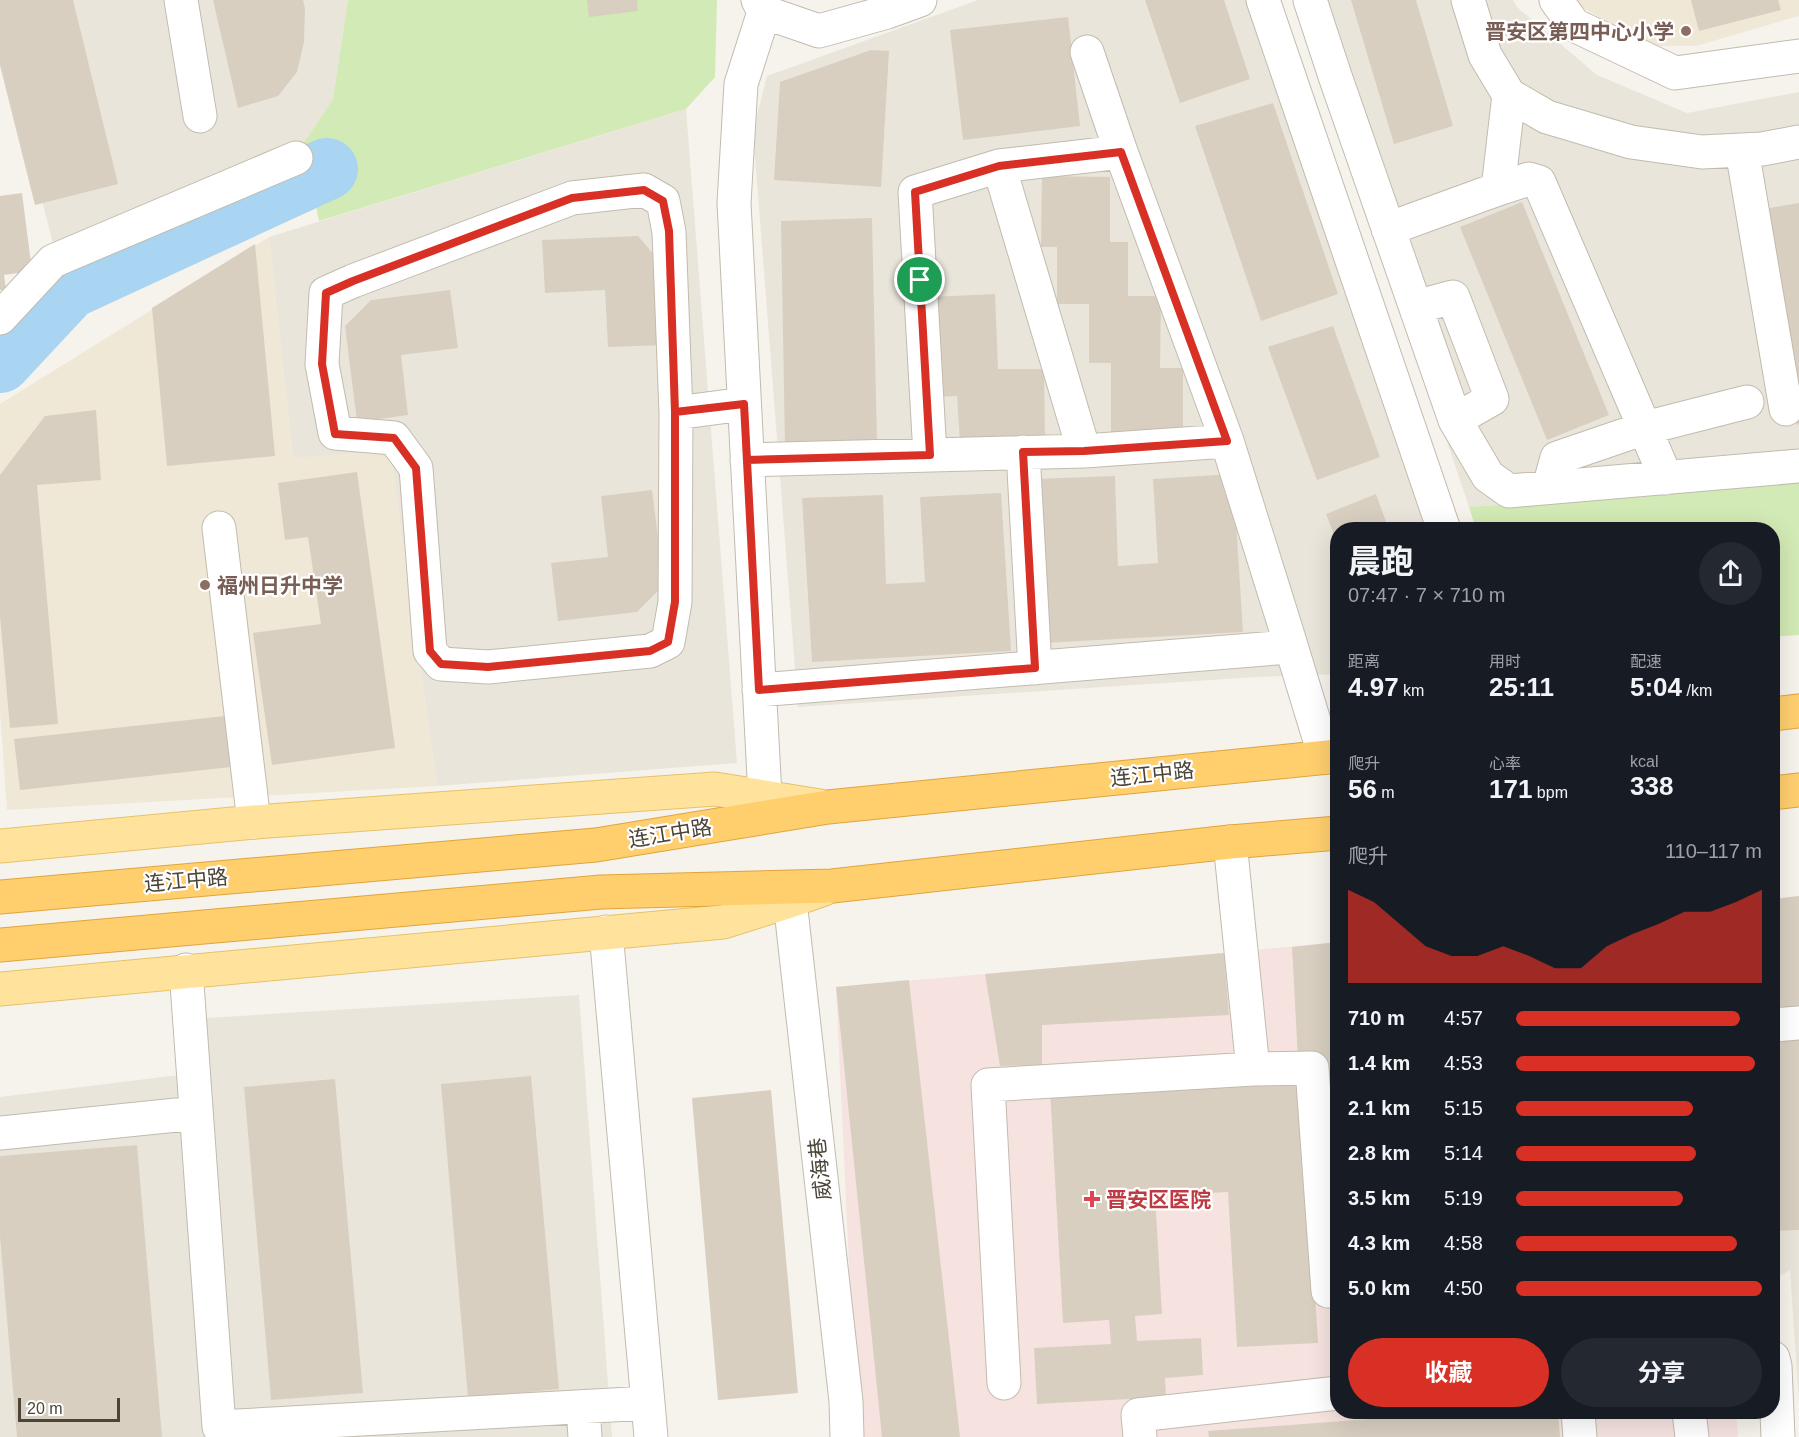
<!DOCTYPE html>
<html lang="zh">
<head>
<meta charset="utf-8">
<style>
  :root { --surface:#171b24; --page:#242831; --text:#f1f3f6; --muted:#9ea1a6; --accent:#d93025 }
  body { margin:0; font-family:Arial,"Noto Sans SC",sans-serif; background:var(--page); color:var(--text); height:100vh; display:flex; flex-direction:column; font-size:22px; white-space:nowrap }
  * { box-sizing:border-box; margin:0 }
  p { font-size:20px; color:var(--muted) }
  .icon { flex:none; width:33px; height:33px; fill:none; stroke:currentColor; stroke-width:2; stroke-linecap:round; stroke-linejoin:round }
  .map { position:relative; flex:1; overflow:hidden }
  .sheet { position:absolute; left:1330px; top:522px; width:450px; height:897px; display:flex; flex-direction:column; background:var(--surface); border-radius:24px; box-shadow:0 6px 24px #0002 }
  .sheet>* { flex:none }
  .scale { position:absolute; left:18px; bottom:15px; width:102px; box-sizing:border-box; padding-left:6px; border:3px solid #4b4439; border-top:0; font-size:16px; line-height:21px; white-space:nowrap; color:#4b4439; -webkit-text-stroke:4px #fff; paint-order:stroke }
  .pin { position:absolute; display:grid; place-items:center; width:51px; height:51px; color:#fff; margin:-26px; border:3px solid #fff; border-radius:50%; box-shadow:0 2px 6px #0007 }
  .round { display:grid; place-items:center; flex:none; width:63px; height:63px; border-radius:32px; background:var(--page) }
  .overview { display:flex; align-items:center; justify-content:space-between; height:102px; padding:0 18px }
  h1 { font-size:33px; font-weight:700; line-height:45px }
  .stats { display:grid; grid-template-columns:repeat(3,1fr); gap:9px; height:102px; padding:6px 18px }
  .stats div { display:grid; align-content:center }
  .stats b { font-size:26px; font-weight:700 }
  .stats small { font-size:16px; font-weight:400 }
  .stats p { font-size:16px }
  .chart { height:168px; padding:12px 18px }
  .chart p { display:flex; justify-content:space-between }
  .chart svg { width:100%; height:108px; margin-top:6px; fill:var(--accent); opacity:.7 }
  .button { display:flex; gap:12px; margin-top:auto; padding:12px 18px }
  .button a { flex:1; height:69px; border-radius:36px; background:var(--accent); color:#fff; font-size:24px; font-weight:700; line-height:69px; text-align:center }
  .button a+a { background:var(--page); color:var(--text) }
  ul { padding:0 18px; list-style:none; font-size:20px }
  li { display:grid; grid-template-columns:96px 72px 1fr; align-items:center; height:45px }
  li i { height:15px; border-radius:8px; background:var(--accent) }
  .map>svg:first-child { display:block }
  .residential { fill:#eae5da }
  .education { fill:#efe8d6 }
  .medical { fill:#f6e3e0 }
  .green { fill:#d2eab5 }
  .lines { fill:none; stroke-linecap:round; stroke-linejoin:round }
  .river { stroke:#a9d4f2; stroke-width:62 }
  .building { fill:#d8cfc1 }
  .minor-casing { stroke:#c2bbae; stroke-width:35 }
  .major-casing { stroke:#e6c16a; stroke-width:35 }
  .highway-casing { stroke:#e0a43c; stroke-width:35 }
  .minor { stroke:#fff; stroke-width:33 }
  .major { stroke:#ffe39c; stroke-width:33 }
  .highway { stroke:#ffcf6e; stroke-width:33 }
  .route-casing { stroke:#fff; stroke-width:12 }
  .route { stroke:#d93025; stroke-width:8 }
  .education-dot { fill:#8d6e63; stroke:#fff; stroke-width:2 }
  .health-dot { fill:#e0444e; stroke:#fff; stroke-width:2 }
  .labels { text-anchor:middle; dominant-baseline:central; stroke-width:4.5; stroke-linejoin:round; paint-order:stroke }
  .education-label { font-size:21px; font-weight:bold; fill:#785e54; stroke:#fff; text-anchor:end }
  .street-label { font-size:21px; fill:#4b4439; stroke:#fff }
  .health-label { font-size:21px; font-weight:bold; fill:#be3a42; stroke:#fff; text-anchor:start }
</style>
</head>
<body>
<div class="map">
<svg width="1799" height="1437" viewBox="0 0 1799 1437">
  <rect width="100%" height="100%" fill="#f6f3ec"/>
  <path class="residential" d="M0,0H348L333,99L303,144L54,247L0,41Z
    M978,0H1248L1429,529L1338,530V674L1256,677L798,707L753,131L767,76Z
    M1298,0H1513L1517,7L1597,75L1687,113L1799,92V482L1469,507Z
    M686,109L737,763L437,786L390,450L293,459L269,237Z
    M1799,896V1403L1790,1270L1773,1280V899Z
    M579,995L612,1437H0V1097L179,1075L175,1020Z"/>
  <path class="education" d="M1569,0H1799V16L1696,46H1651Z
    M269,237L293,458L390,450L437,786L7,810L0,712V404Z"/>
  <path class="medical" d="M1338,942V1412H1736L1738,1437H857L836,987L1224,953Z"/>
  <path class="green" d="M348,0H717L715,77L686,109L319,221L303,144L333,99Z
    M1799,482V635L1773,637V530L1476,529L1469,507Z"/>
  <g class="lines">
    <path class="river" d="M0,362L69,288L327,169"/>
  </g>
  <path class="building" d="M0,0H73L118,184L35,205L0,65Z
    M213,0H303L305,9L304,42L297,72L278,96L238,108Z
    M587,0H637L638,11L589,17Z
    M1145,0H1224L1250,79L1180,103Z
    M1351,0H1416L1453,126L1394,144Z
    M1691,0H1778L1781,10L1699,31Z
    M1068,17L1080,126L963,140L950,30Z
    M871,50L889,51L881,187L774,180L780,82Z
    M1273,103L1338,294L1261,321L1195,126Z
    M1042,176L1110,177V242H1128V296H1161L1160,368H1183V438H1111V363H1089V304H1057V247H1041Z
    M22,193L32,271L4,275L6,290H0V196Z
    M1522,202L1609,415L1547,440L1460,227Z
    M1799,203V424L1797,425L1764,209Z
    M872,218L877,443L785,445L781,221Z
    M638,236L662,264L666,345L608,347L605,290L545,293L542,240Z
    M255,244L275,456L167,466L152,308Z
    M450,290L458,348L401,355L408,415L357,422L345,326L371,300Z
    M995,294L998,369H1044L1045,442H960L957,396L936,397L931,297Z
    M1333,326L1380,457L1317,480L1268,347Z
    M96,410L101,480L37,485L58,724L10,728L0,616V475L45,416Z
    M357,472L395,748L272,765L253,633L321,624L308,537L285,540L278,483Z
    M1233,474L1243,632L1044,643L1034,479L1115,476L1118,566L1158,563L1153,479Z
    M652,490L664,585L637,612L558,621L551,563L608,557L601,496Z
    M1001,493L1011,651L812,662L802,498L883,495L886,584L925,582L920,497Z
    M1376,494L1389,530H1338V545L1326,514Z
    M225,716L231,767L20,790L14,739Z
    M1799,896V1014L1773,1016V899Z
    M1338,942V1134H1329L1298,1060L1292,947Z
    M1224,953L1229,1015L1042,1025V1065L1000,1066L985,974Z
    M909,980L960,1437H882L836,987Z
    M1799,1033V1230L1773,1231V1034Z
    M1302,1075L1318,1343L1237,1347L1228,1192L1155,1196L1162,1314L1135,1316L1137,1341L1201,1338L1203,1375L1165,1378L1166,1397L1037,1404L1034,1348L1111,1344L1109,1320L1063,1323L1050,1089Z
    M531,1076L559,1389L468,1398L441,1084Z
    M335,1079L363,1393L271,1400L244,1087Z
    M771,1090L798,1393L718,1400L692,1098Z
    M137,1145L162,1437H17L0,1236V1156Z
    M1463,1412H1558L1560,1437H1209L1208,1431Z"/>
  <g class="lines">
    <defs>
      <path id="minor" d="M181,0L200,116
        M758,0L764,12L819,31L887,12L920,0
        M1263,0L1444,530
        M1310,0L1335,76L1455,420L1488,476L1509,491L1799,466
        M1468,0L1485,55L1509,95L1547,117L1631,142L1702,152L1762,149L1799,142
        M1556,0L1574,25L1675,73L1799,56
        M764,12L741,84L734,203L765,797
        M1087,52L1121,152L1227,441L1289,639
        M1742,150L1786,409
        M999,166L1084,451
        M1498,189L1529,179L1539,182L1666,478
        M1388,229L1498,189L1509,95
        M1416,307L1453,297L1492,399L1455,420
        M0,318L53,261L296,158
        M676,413L675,602L668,642L650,651L488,667L441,664L430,651L416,468L394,438L335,433L322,364L326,293L353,281L572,198L644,190L663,201L669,232L676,413L744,404
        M1023,452L1035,668
        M930,455L915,192L999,166L1121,152
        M747,460L1084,451L1227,441
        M1549,487L1557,458L1645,428L1747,402
        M219,528L254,822
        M759,690L1276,648L1289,639L1325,757
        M790,901L846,1401L847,1437
        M186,970L219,1427L648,1403L606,932
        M1773,1025L1799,1023
        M1253,1069L1312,1068L1328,1291L1338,1290
        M0,1133L196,1113
        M1773,1358L1775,1366L1778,1437
        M1004,1383L988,1085L1253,1069L1230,842
        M648,1403L651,1437
        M583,1407L585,1437
        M1578,1412L1580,1437
        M1689,1412L1692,1437
        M1140,1437L1138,1415L1338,1393"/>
      <path id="major" d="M0,846L254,822L715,789L820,806
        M0,989L723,922L790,901L824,889"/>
      <path id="highway" d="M1773,714L1799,711
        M1773,793L1799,790
        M0,897L596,845L828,807L1338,756
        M0,945L601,892L832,886L1230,842L1338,833"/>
    </defs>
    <use href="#minor" class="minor-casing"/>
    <use href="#major" class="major-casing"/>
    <use href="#highway" class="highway-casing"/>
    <use href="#minor" class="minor"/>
    <use href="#major" class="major"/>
    <use href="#highway" class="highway"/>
  </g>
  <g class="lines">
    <defs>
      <path id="route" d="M920,280L930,455L747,460L744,404L675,412L669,231L663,201L644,190L572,198L353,281L326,293L322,364L335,434L394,438L416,468L430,651L441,664L488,667L650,651L668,642L675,602V412L744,404L759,690L1035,668L1023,452L1084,451L1227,441L1121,152L999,166L915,192L920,280"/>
    </defs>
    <use href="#route" class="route-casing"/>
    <use href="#route" class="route"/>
  </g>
  <g class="education-dot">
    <circle cx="1686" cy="31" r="6"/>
    <circle cx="205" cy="585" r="6"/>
  </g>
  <path class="health-dot" d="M1089 1190h6v6h6v6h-6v6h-6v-6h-6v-6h6z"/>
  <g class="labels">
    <g class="education-label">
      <text x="1674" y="31">晋安区第四中心小学</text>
      <text x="217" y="585" text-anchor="start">福州日升中学</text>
    </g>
    <g class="street-label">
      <text transform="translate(1152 774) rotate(-6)">连江中路</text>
      <text transform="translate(670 833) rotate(-9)">连江中路</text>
      <text transform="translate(186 880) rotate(-5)">连江中路</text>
      <text transform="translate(820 1169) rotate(-96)">威海巷</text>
    </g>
    <g class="health-label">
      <text x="1106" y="1199">晋安区医院</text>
    </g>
  </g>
</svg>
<div class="scale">20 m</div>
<div class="pin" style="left:920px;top:280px;background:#1e9e55"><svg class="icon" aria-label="arrive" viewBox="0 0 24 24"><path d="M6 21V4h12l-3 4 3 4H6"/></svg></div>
<section class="sheet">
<div class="overview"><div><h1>晨跑</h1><p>07:47 · 7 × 710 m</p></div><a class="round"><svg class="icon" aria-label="share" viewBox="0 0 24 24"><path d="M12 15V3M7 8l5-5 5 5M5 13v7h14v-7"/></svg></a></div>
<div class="stats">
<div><p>距离</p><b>4.97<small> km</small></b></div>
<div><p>用时</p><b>25:11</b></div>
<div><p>配速</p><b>5:04<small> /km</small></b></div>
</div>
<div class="stats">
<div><p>爬升</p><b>56<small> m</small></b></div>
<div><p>心率</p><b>171<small> bpm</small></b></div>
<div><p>kcal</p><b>338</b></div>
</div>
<div class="chart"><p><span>爬升</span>110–117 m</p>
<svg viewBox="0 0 160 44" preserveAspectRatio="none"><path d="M0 44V6L10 11L20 20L30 29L40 33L50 33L60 29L70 33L80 38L90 38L100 29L110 24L120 20L130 15L140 15L150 11L160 6V44z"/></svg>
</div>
<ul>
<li><b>710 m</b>4:57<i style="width:91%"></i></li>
<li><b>1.4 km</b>4:53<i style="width:97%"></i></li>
<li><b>2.1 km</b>5:15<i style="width:72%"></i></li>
<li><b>2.8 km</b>5:14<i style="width:73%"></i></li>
<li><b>3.5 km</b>5:19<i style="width:68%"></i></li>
<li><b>4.3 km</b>4:58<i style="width:90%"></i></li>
<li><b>5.0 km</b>4:50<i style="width:100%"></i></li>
</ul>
<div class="button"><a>收藏</a><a>分享</a></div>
</section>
</div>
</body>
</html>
